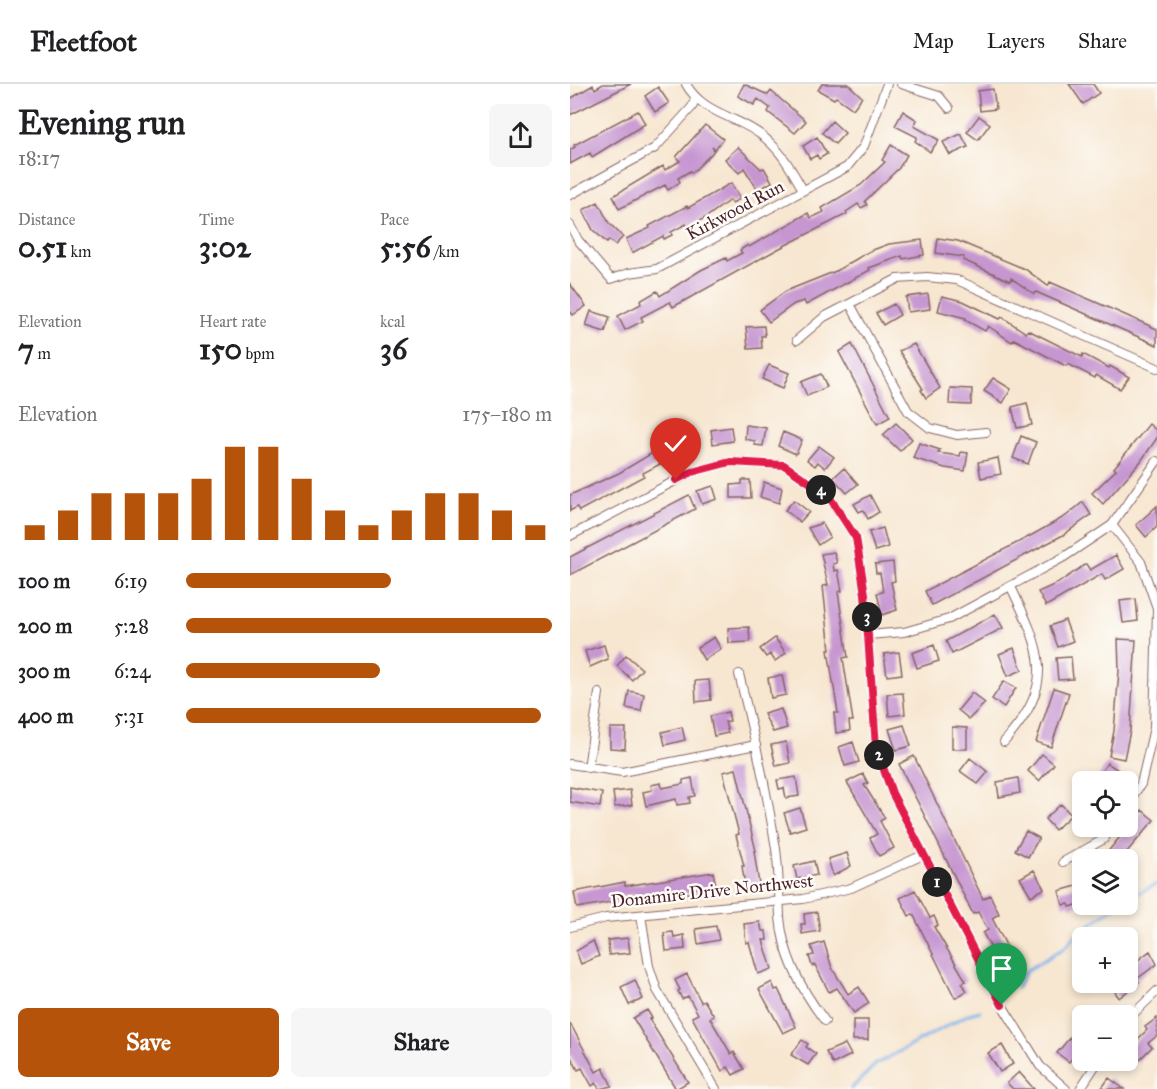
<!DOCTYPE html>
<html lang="en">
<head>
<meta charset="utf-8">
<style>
  :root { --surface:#fff; --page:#f6f6f6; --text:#202124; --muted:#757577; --line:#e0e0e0; --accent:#b45309 }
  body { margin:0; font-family:"IM FELL Great Primer",serif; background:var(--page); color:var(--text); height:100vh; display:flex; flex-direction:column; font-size:22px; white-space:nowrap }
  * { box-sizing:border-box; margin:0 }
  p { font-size:20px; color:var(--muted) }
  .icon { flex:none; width:33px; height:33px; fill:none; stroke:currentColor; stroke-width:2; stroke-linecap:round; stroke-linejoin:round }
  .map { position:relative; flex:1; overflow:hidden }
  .panel { display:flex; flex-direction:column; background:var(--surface); width:570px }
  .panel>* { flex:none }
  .tools { position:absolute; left:502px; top:687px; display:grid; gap:12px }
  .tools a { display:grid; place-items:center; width:66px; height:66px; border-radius:9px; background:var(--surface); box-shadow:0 3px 9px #0003; font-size:30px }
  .pin { position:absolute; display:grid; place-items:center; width:51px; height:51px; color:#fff; margin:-62px -26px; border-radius:50% 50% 50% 0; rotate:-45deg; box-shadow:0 0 6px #0007 }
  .pin .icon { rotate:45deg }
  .km { position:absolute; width:30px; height:30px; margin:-15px; border-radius:50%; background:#222; color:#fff; font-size:16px; line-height:30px; text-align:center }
  .round { display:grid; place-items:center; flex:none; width:63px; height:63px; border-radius:9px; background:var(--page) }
  .overview { display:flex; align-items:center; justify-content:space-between; height:102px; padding:0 18px }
  h1 { font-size:33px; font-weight:700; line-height:45px }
  .figures { display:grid; grid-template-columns:repeat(3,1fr); gap:9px; height:102px; padding:6px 18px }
  .figures div { display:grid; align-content:center }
  .figures b { font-size:30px; font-weight:700 }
  .figures small { font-size:16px; font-weight:400 }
  .figures p { font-size:16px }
  .chart { height:168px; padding:12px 18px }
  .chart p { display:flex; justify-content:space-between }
  .chart svg { width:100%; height:108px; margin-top:6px; stroke:var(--accent); stroke-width:6 }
  .action { display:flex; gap:12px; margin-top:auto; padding:12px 18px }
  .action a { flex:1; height:69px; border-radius:9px; background:var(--accent); color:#fff; font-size:24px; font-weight:700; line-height:69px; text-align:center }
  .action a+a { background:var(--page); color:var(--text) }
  ul { padding:0 18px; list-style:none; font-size:20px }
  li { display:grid; grid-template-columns:96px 72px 1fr; align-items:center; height:45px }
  li i { height:15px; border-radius:8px; background:var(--accent) }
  header { display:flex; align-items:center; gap:36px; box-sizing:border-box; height:84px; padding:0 30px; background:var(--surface); border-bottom:2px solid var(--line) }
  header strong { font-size:28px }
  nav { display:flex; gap:33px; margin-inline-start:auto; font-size:21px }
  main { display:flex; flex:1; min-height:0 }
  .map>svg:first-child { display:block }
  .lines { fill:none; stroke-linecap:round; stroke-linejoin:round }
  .stream { stroke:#7cb2eb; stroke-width:3 }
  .building { fill:#c696d1 }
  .minor-casing { stroke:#876565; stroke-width:10 }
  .minor { stroke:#fff; stroke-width:8 }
  .route-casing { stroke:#fff; stroke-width:12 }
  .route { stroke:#e11d48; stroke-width:8 }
  .labels { text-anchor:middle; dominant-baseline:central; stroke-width:5; stroke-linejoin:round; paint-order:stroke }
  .street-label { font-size:18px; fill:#4a1f2b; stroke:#fdfcf7 }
</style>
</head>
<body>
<header>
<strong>Fleetfoot</strong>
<nav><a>Map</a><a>Layers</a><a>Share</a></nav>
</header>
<main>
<section class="panel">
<div class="overview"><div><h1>Evening run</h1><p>18:17</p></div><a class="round"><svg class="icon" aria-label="share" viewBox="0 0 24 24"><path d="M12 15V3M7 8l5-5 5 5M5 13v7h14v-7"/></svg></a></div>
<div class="figures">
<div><p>Distance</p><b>0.51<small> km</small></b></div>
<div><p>Time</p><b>3:02</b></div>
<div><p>Pace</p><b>5:56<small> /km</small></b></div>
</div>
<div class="figures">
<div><p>Elevation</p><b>7<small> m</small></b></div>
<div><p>Heart rate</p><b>150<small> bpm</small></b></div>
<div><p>kcal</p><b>36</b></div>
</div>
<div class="chart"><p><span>Elevation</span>175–180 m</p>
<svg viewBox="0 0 160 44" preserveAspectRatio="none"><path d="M5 44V38M15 44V32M25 44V25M35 44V25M45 44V25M55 44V19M65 44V6M75 44V6M85 44V19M95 44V32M105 44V38M115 44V32M125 44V25M135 44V25M145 44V32M155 44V38"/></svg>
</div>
<ul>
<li><b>100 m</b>6:19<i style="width:56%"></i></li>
<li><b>200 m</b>5:28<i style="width:100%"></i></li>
<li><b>300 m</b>6:24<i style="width:53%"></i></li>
<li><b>400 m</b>5:31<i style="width:97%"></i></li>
</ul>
<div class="action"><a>Save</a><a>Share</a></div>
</section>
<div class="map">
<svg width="587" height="1005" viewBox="0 0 587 1005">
  <rect width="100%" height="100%" fill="#fdfcf7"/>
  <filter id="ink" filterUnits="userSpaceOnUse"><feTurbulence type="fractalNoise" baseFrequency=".0167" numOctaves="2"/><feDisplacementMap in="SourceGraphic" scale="12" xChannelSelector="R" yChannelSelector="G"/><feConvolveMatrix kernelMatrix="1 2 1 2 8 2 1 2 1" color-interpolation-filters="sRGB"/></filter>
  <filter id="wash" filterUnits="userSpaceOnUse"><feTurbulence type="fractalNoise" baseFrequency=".008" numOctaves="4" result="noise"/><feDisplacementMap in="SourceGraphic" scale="24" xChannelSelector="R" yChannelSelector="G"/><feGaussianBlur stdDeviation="1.35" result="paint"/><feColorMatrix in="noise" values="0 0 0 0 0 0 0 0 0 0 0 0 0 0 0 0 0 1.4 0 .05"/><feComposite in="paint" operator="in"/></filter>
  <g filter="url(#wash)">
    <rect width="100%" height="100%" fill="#f7e6d0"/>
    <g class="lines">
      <path class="stream" d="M558,814L587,800
        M447,904L456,887L494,864L508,849L549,820
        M281,1005L306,980L399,930L410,927"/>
    </g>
    <g id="blocks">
      <path class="building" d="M33,0H61L0,31V15L23,1L25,5Z
        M174,0L198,11L201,7L236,37L225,49L198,28L200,24L188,15L184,21L168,12Z
        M252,0H278L292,13L283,25L266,13L264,15L248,6Z
        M499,0H523L529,9L513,20Z
        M88,3L99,19L85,28L75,12Z
        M423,5L426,25L410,27L408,7Z
        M68,27L75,40L30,68L22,73L20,69L0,80V66L5,63L4,61Z
        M333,27L347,36L344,42L369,56L360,68L345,57L347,53L325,42Z
        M409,32L420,40L408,56L397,48Z
        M262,37L275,49L265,60L252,49Z
        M135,41L153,55L145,65L142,63L144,66L142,69L122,89L120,87L108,94L110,98L98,106L95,101L49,125L43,112L93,82L95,86L110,77L106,73Z
        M391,50L398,63L380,71L373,58Z
        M247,53L257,70L249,75L247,71L240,75L233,62Z
        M321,61L337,71L329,84L295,117L297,121L291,124L288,120L276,128L277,130L208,165L103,223L100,218L71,233L73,237L55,246L48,232L71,220L70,217L87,207L90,212L131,186L156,174L157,177L172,169L170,166L178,161L179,163L238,129L241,134L254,128L252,124L291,101L315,78L312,76Z
        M168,63L191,85L194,84L202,98L188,106L174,84L169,89L155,75Z
        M161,99L170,115L162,119L160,116L135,134L117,143L116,140L101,148L102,151L94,155L93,152L62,169L56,155L80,144L79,142L117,122L118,124Z
        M28,118L39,139L53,153L45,161L39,156L37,159L23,146L13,126Z
        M368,154L388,157L455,185L478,202L480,198L587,245V261L466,208L464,210L441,194L440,197L420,188L393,176L394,173L366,169Z
        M352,156L354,171L333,175L332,172L299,184L300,186L236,221L234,217L224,220L199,238L190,226L216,207L266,187L300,167L319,160Z
        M0,200L16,222L3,231L0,227Z
        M358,210L360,225L338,228L336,213Z
        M372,212L393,217L430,235L432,233L456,249L458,246L512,273L513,270L539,284L540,282L559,293L550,305L526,291L525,294L498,280L496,282L444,255L442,258L418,242L415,247L395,236L396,234L368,227Z
        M324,220L330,231L313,241L306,229Z
        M21,227L40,233L35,248L16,242Z
        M194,242L195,252H191L192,264L178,265L176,243Z
        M282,260L320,333L307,340L269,268Z
        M344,260L370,304L356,314L351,306L353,305L329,267Z
        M199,281L219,289L213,304L192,295Z
        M251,290L257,303L237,312L231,298Z
        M423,294L441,305L433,319L414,307Z
        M380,304L402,305L401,321L379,320Z
        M457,319L462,341L447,344L442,323Z
        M326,339L342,355L330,367L313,351Z
        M579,340L587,347V354L571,377L533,420L522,409L546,386L544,384Z
        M176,341L196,344L193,362L185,361V357L175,355Z
        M161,343L163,357L143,360L141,346Z
        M213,348L232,356L226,370L208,362Z
        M125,350L130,365L114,370L109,356Z
        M451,352L466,358L458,380L443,374Z
        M349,359L370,366L368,369L390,372L391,368L398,369L395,387L375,384L343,374Z
        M94,362L101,379L94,383L92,379L73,389L74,392L9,427L7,423L0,427V411L49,389Z
        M249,362L264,373L255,384L248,378L245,382L237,376Z
        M428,374L431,390L411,394L408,378Z
        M274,384L288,400L277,409L263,394Z
        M172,396H180L181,414H161V401L172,400Z
        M194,398L212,404L209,419L190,413Z
        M143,402L147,415L132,420L127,407Z
        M119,411L125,425L0,491V473Z
        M300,411L309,428L298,435L293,426L289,428L284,420Z
        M224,416L239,428L230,438L215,426Z
        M513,418L521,431L493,451L362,521L355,507L462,451L496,432Z
        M587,422V443L576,453L566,441Z
        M252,439L260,453L248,461L238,444Z
        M313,444L318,463L305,467L299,448Z
        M264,468L267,479L263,480L264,487L268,486L272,507L268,508L278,573L273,574L283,637H279L280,647L266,649L264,629H268L258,566H260L253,502L258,501L251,470Z
        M546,471L554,485L535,496L532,490L476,522L468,508L488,499L516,480L520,486Z
        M323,478L325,497L321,498L327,526L312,531L307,509L313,508L310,489H306L305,480Z
        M566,515L568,537L553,539L550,517Z
        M425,530L433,544L382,570L376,557Z
        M495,536L503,557L488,563L480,542Z
        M179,543L180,558L159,559L158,544Z
        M144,553L151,565L134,576L127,564Z
        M205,554L216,569L205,577L200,570L196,573L190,565Z
        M548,555L566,556L560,647L554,675L539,672L544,647L549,587Z
        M34,561L38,575L20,583L15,567Z
        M364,561L369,577L347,584L342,569Z
        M444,564L452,586L438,592L429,570Z
        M329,568L332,590L317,592L314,570Z
        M56,571L72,585L62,596L47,582Z
        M501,573L503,595L488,596L486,574Z
        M212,591L216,611L201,614L198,594Z
        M139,596L141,616L126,618L125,597Z
        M434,597L446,604L434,623L422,615Z
        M484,604L499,609L481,663L466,658Z
        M59,607L74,610L71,627L56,624Z
        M333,609L335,630L319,632L317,610Z
        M402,609L415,619L399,635L388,626Z
        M211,625L217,644L203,648L194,630Z
        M158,628L160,637L155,638L158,649L144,652L140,632Z
        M334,641L341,662L326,666L319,645Z
        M112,643L115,656L95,661L92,648Z
        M382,643L397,644V665H382Z
        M40,644H56L55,665L40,664Z
        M216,658L220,679L206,682L201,661Z
        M283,658L289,678L275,682L269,663Z
        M472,670L484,680L469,697L458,687Z
        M344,672L413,815L420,811L429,830L422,834L436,861L423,868L413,849L418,846L408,828L403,830L329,680Z
        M400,674L418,688L408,700L390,687Z
        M537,679L550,687L544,698H525Z
        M166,685L186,767H184L189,800L175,802L172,782H174L166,751L169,750L153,688Z
        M293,690L298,699L294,701L315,734L310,737L324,764L309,772L300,754L307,750L277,698Z
        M226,693L229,712L216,714L214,704L209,705L207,696Z
        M122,694L125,712L119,713L120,719L107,721L106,715L76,722L73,708L82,706L81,701L91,699L92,704L113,700V696Z
        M448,694L450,709L429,713L427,698Z
        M0,703L32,709L30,723L0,718Z
        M60,706L62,721L45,723L43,708Z
        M491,720L501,731L485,746L475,735Z
        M230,724L236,743L220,748L214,729Z
        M572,726L584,736L550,776H531Z
        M456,747L469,754L458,773L445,766Z
        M277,769L281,782L263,792L258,775Z
        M244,777L247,791L227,795L224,782Z
        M464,786L474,805L461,812L450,794Z
        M143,788L146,802L136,803V807L96,812L95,809L67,815L66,810L46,813L47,817L7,824L4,808L55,798V802Z
        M510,801L513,819L500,823L499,820L493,821L489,807Z
        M345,806L360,834L364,832L368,841L364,843L396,897L392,899L397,907L385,914L343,830L339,832L330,814Z
        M247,828L250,847L232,850L231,840H235L234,830Z
        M190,838L192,847H196L197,856H193L202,885L188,890L179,858L176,859L174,840Z
        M146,842L149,856L128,860L126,845Z
        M103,848L104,853L114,851L115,865L96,867L94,849Z
        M58,854L60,869L39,871L38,856Z
        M23,857L29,872L11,880L6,867Z
        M254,858L262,884L278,910L289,903L299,919L284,929L267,904L259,908L245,881L242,882L239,872L244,871L241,862Z
        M580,867L587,880L564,897L569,898L549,914L541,902L546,898H558V889L565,884L563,880Z
        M117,890L131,918L134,916L144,932L140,934L161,970L164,968L174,985L163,991L158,983L152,987L122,933L128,930L118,912L112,915L108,907L110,906L105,896Z
        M65,896L73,915L59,921L51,903Z
        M202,898L205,906L208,905L226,943L213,949L189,905Z
        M77,926L82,934L79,935L118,998L106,1005L63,934Z
        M587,934V952L578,959L582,963L567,978L558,965L577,946L575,943Z
        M283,936H298V956H283Z
        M513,938V961L499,978L487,969Z
        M0,939L26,988L33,984L42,1002L29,1005L26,999L22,1002L12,984L8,986L0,971Z
        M232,956L238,960L236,963L246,970L238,981L221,971Z
        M275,960L281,971L263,980L256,968Z
        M432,961L443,980L430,988L418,969Z
        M449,988L464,1005H443L437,999Z
        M539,994L554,1005H531Z"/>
    </g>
  </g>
  <g filter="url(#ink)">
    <use href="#blocks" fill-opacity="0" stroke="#876565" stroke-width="1.5"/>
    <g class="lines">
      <defs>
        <path id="minor" d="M116,0C133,31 170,32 195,54C213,69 222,87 233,106
          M331,0L369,12L379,24
          M0,111L85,64L122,23L125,15
          M0,141L8,156L41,195L59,189L87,185L277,83L294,62L317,0
          M280,220L338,327L360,344L387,351L416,348
          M227,256L254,233L327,195L357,193L387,196L587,284
          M542,441L571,478L587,524L584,644L571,700L558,719
          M0,452L122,388L160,378L214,381L258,411L286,454L295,510L306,663L322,709L432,921L470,982L496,1005
          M298,551L334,548L379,535L494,473L542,441L587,377
          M169,590C183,648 197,706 206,765C209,787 209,810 210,833C213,872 232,907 255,937
          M434,658C487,599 472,568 441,503
          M0,680L52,688L186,661
          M18,684L29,609
          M493,778L534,755L542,742
          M71,831L79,882L87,906L146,1005
          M0,843L36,834L233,815L281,804L353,771
          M558,935L587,907
          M510,1005L529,976"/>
      </defs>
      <use href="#minor" class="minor-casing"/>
      <use href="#minor" class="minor"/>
    </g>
  </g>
  <g class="lines" filter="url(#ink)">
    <defs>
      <path id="route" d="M106,396L122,388L160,378L214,381L258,411L286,454L295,510L306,663L322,709L432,921"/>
    </defs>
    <use href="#route" class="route-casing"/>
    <use href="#route" class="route"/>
  </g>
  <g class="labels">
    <g class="street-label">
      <text transform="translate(165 126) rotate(-28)">Kirkwood Run</text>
      <text transform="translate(142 807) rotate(-6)">Donamire Drive Northwest</text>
    </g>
  </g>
</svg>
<div class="tools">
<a><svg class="icon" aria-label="locate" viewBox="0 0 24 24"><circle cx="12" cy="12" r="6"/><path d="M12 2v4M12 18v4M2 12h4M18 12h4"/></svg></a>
<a><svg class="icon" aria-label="layers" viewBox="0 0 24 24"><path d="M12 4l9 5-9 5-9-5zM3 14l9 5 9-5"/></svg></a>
<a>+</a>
<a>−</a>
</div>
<div class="pin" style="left:432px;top:921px;background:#1e9e55"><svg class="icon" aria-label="arrive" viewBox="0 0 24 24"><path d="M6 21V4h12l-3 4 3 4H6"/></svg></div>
<div class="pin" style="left:106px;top:396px;background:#d93025"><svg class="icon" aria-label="check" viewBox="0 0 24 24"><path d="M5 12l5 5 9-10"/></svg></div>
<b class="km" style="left:367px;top:798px">1</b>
<b class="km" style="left:309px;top:671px">2</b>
<b class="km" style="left:297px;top:533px">3</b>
<b class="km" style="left:251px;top:406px">4</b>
</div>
</main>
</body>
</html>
